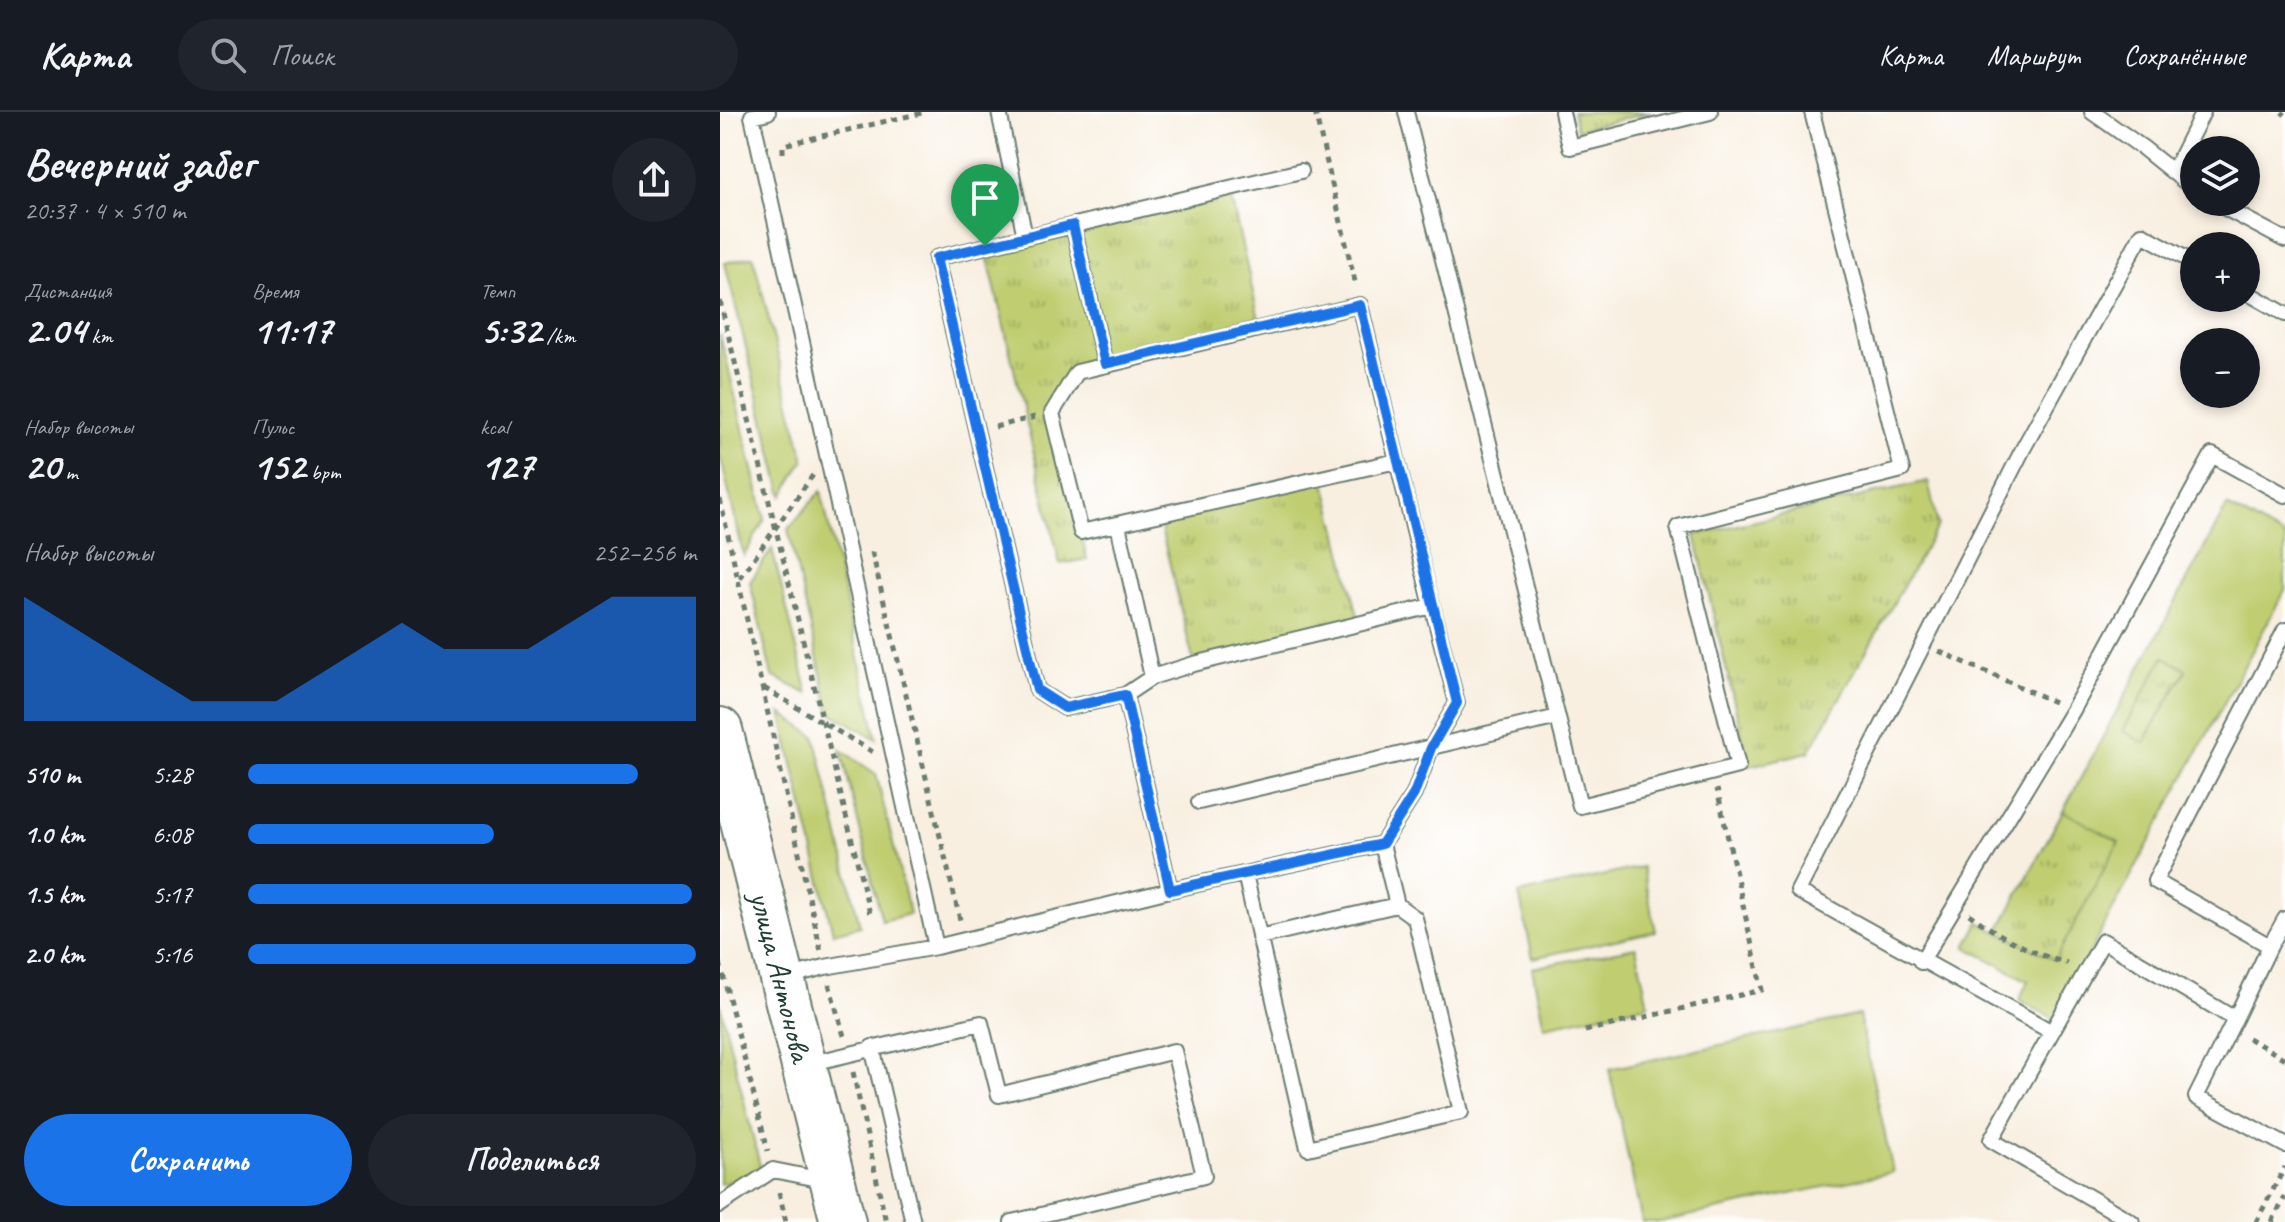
<!DOCTYPE html>
<html lang="ru">
<head>
<meta charset="utf-8">
<style>
  :root { --surface:#171b24; --page:#20242c; --text:#f1f3f6; --muted:#9ea1a6; --line:#363941; --accent:#1a73e8 }
  body { margin:0; font-family:Caveat,sans-serif; background:var(--page); color:var(--text); height:100vh; display:flex; flex-direction:column; font-size:30px; white-space:nowrap }
  * { box-sizing:border-box; margin:0 }
  p { font-size:26px; color:var(--muted) }
  .icon { flex:none; width:44px; height:44px; fill:none; stroke:currentColor; stroke-width:2; stroke-linecap:round; stroke-linejoin:round }
  .map { position:relative; flex:1; overflow:hidden }
  .drawer { display:flex; flex-direction:column; background:var(--surface); width:720px }
  .drawer>* { flex:none }
  .controls { position:absolute; left:1460px; top:24px; display:grid; gap:16px }
  .controls a { display:grid; place-items:center; width:80px; height:80px; border-radius:50%; background:var(--surface); box-shadow:0 4px 12px #0003; font-size:40px }
  .pin { position:absolute; display:grid; place-items:center; width:68px; height:68px; color:#fff; margin:-82px -34px; border-radius:50% 50% 50% 0; rotate:-45deg; box-shadow:0 0 8px #0007 }
  .pin .icon { rotate:45deg }
  .round { display:grid; place-items:center; flex:none; width:84px; height:84px; border-radius:42px; background:var(--page) }
  .head { display:flex; align-items:center; justify-content:space-between; height:136px; padding:0 24px }
  h1 { font-size:44px; font-weight:600; line-height:60px }
  .metrics { display:grid; grid-template-columns:repeat(3,1fr); gap:12px; height:136px; padding:8px 24px }
  .metrics div { display:grid; align-content:center }
  .metrics b { font-size:40px; font-weight:600 }
  .metrics small { font-size:22px; font-weight:400 }
  .metrics p { font-size:22px }
  .chart { height:224px; padding:16px 24px }
  .chart p { display:flex; justify-content:space-between }
  .chart svg { width:100%; height:144px; margin-top:8px; fill:var(--accent); opacity:.7 }
  .action { display:flex; gap:16px; margin-top:auto; padding:16px 24px }
  .action a { flex:1; height:92px; border-radius:48px; background:var(--accent); color:#fff; font-size:32px; font-weight:600; line-height:92px; text-align:center }
  .action a+a { background:var(--page); color:var(--text) }
  ul { padding:0 24px; list-style:none; font-size:26px }
  li { display:grid; grid-template-columns:128px 96px 1fr; align-items:center; height:60px }
  li i { height:20px; border-radius:10px; background:var(--accent) }
  header { display:flex; align-items:center; gap:48px; box-sizing:border-box; height:112px; padding:0 40px; background:var(--surface); border-bottom:2px solid var(--line) }
  header strong { font-size:38px }
  nav { display:flex; gap:44px; margin-inline-start:auto; font-size:28px }
  .search { width:560px; height:72px; background:var(--page); display:flex; align-items:center; gap:20px; box-sizing:border-box; padding:0 28px; border-radius:44px; color:var(--muted); font-size:30px }
  main { display:flex; flex:1; min-height:0 }
  .map>svg:first-child { display:block }
  .grass { fill:#c0ce71; stroke:#708652; stroke-width:2 }
  .park { fill:url(#park-tufts); stroke:#708652; stroke-width:2 }
  .lines { fill:none; stroke-linecap:round; stroke-linejoin:round }
  .service-casing { stroke:#6b7b70; stroke-width:18 }
  .primary-casing { stroke:#6b7b70; stroke-width:48 }
  .path { stroke:#6b7b70; stroke-width:5; stroke-dasharray:6 6; stroke-linecap:butt }
  .service { stroke:#fff; stroke-width:14 }
  .primary { stroke:#fff; stroke-width:44 }
  .route-casing { stroke:#fff; stroke-width:16 }
  .route { stroke:#1a73e8; stroke-width:10 }
  .labels { text-anchor:middle; dominant-baseline:central; stroke-width:7; stroke-linejoin:round; paint-order:stroke }
  .street-label { font-size:32px; fill:#1f3d34; stroke:#fff }
</style>
</head>
<body>
<header>
<strong>Карта</strong>
<div class="search"><svg class="icon" aria-label="search" viewBox="0 0 24 24"><circle cx="10" cy="10" r="6"/><path d="M15 15l6 6"/></svg>Поиск</div>
<nav><a>Карта</a><a>Маршрут</a><a>Сохранённые</a></nav>
</header>
<main>
<section class="drawer">
<div class="head"><div><h1>Вечерний забег</h1><p>20:37 · 4 × 510 m</p></div><a class="round"><svg class="icon" aria-label="share" viewBox="0 0 24 24"><path d="M12 15V3M7 8l5-5 5 5M5 13v7h14v-7"/></svg></a></div>
<div class="metrics">
<div><p>Дистанция</p><b>2.04<small> km</small></b></div>
<div><p>Время</p><b>11:17</b></div>
<div><p>Темп</p><b>5:32<small> /km</small></b></div>
</div>
<div class="metrics">
<div><p>Набор высоты</p><b>20<small> m</small></b></div>
<div><p>Пульс</p><b>152<small> bpm</small></b></div>
<div><p>kcal</p><b>127</b></div>
</div>
<div class="chart"><p><span>Набор высоты</span>252–256 m</p>
<svg viewBox="0 0 160 44" preserveAspectRatio="none"><path d="M0 44V6L10 14L20 22L30 30L40 38L50 38L60 38L70 30L80 22L90 14L100 22L110 22L120 22L130 14L140 6L150 6L160 6V44z"/></svg>
</div>
<ul>
<li><b>510 m</b>5:28<i style="width:87%"></i></li>
<li><b>1.0 km</b>6:08<i style="width:55%"></i></li>
<li><b>1.5 km</b>5:17<i style="width:99%"></i></li>
<li><b>2.0 km</b>5:16<i style="width:100%"></i></li>
</ul>
<div class="action"><a>Сохранить</a><a>Поделиться</a></div>
</section>
<div class="map">
<svg width="1565" height="1110" viewBox="0 0 1565 1110">
  <defs>
    <pattern id="park-tufts" width="24" height="20" patternUnits="userSpaceOnUse" patternTransform="scale(2)"><rect width="24" height="20" fill="#c0ce71"/><path d="M3 7l-1-3M5 7V3M7 7l1-3M15 17l-1-3M17 17v-4M19 17l1-3" fill="none" stroke="#9ba85e"/></pattern>
  </defs>
  <rect width="100%" height="100%" fill="#fff"/>
  <filter id="ink" filterUnits="userSpaceOnUse"><feTurbulence type="fractalNoise" baseFrequency=".0125" numOctaves="2"/><feDisplacementMap in="SourceGraphic" scale="16" xChannelSelector="R" yChannelSelector="G"/><feConvolveMatrix kernelMatrix="1 2 1 2 8 2 1 2 1" color-interpolation-filters="sRGB"/></filter>
  <filter id="wash" filterUnits="userSpaceOnUse"><feTurbulence type="fractalNoise" baseFrequency=".006" numOctaves="4" result="noise"/><feDisplacementMap in="SourceGraphic" scale="32" xChannelSelector="R" yChannelSelector="G"/><feGaussianBlur stdDeviation="1.8" result="paint"/><feColorMatrix in="noise" values="0 0 0 0 0 0 0 0 0 0 0 0 0 0 0 0 0 1.4 0 .05"/><feComposite in="paint" operator="in"/></filter>
  <g filter="url(#wash)">
    <rect width="100%" height="100%" fill="#f8efe0"/>
    <path class="grass" d="M33,144L84,347L63,384L5,151Z
      M0,222L45,407L24,444L0,343Z
      M101,379L157,627L110,600L68,417Z
      M1507,394L1565,425V478L1334,907L1299,888L1308,869L1246,835L1259,810L1278,820Z
      M52,437L88,582L52,564L30,470Z
      M61,601L95,624L140,814L113,821Z
      M121,638L156,662L190,802L162,809Z
      M922,755L936,819L813,846L799,782Z
      M916,835L928,893L824,914L812,856Z
      M0,892L42,1062L0,1072Z
      M1139,903L1173,1060L940,1110H922L889,957Z"/>
    <path class="park" d="M853,0H931L857,18Z
      M509,77L541,216L357,260L332,301L367,447L340,452L265,134Z
      M604,366L640,512L474,552L438,404Z
      M1208,369L1218,413L1089,640L1029,654L975,423Z
      M1444,545L1466,558L1424,631L1403,619Z
      M1343,699L1399,730L1335,848L1278,820Z"/>
  </g>
  <g filter="url(#ink)">
    <g class="lines">
      <defs>
        <path id="service" d="M48,0L32,4L216,835
          M279,0L305,125L581,59
          M686,0L860,694L1018,654L958,415L1182,358L1092,0
          M842,0L850,35L990,0
          M1372,0L1423,36L1474,77
          M1453,60L1483,0
          M1494,90L1565,128
          M353,113L385,252
          M305,125L216,146L317,578L345,596L405,583L432,565L474,552L712,494L640,193L357,260L332,301L361,420L677,349
          M1526,180L1565,202
          M398,413L432,565
          M1565,518L1435,769L1550,834L1565,807
          M405,583L450,778
          M479,690L838,605
          M662,732L677,793
          M525,762L588,1036L741,1000L695,806L677,793L539,825
          M1201,850L1353,598L1492,343L1565,383
          M66,865L105,855L216,835L450,778L662,732L694,682L711,636L737,591L712,494
          M1515,907L1550,834
          M1332,920L1078,779L1304,335L1422,122L1474,151
          M152,935L193,1110
          M88,952L261,911L279,983L454,939L484,1064L292,1110
          M0,1093L53,1058L108,1069
          M1412,1110L1271,1028L1383,829L1515,907L1476,985L1565,1033"/>
        <g id="primary">
          <path id="s1" d="M0,618L123,1110"/>
        </g>
      </defs>
      <use href="#service" class="service-casing"/>
      <use href="#primary" class="primary-casing"/>
      <path class="path" d="M595,0L636,174
        M1562,0L1565,3
        M63,41V33L206,0
        M0,189L150,802
        M275,315L315,305
        M0,387L101,839
        M152,440L241,812
        M20,466L93,363
        M1219,539L1334,590
        M44,576L153,640
        M1249,802C1277,823 1314,843 1347,851
        M0,851L48,1039
        M109,872L124,924
        M865,919L1042,878L997,677
        M1528,926L1565,947
        M133,960L166,1110
        M59,1080L66,1110
        M1536,1110L1565,1055
        M1552,1110L1565,1085"/>
      <use href="#service" class="service"/>
      <use href="#primary" class="primary"/>
    </g>
  </g>
  <g class="lines" filter="url(#ink)">
    <defs>
      <path id="route" d="M353,113L385,252L640,193L737,591L711,636L694,682L662,732L450,778L405,583L345,596L317,578L216,146Z"/>
    </defs>
    <use href="#route" class="route-casing"/>
    <use href="#route" class="route"/>
  </g>
  <g class="labels">
    <g class="street-label">
      <text stroke="none"><textPath href="#s1" startOffset="254">улица Антонова</textPath></text>
    </g>
  </g>
</svg>
<div class="controls">
<a><svg class="icon" aria-label="layers" viewBox="0 0 24 24"><path d="M12 4l9 5-9 5-9-5zM3 14l9 5 9-5"/></svg></a>
<a>+</a>
<a>−</a>
</div>
<div class="pin" style="left:265px;top:134px;background:#1e9e55"><svg class="icon" aria-label="arrive" viewBox="0 0 24 24"><path d="M6 21V4h12l-3 4 3 4H6"/></svg></div>
</div>
</main>
</body>
</html>
